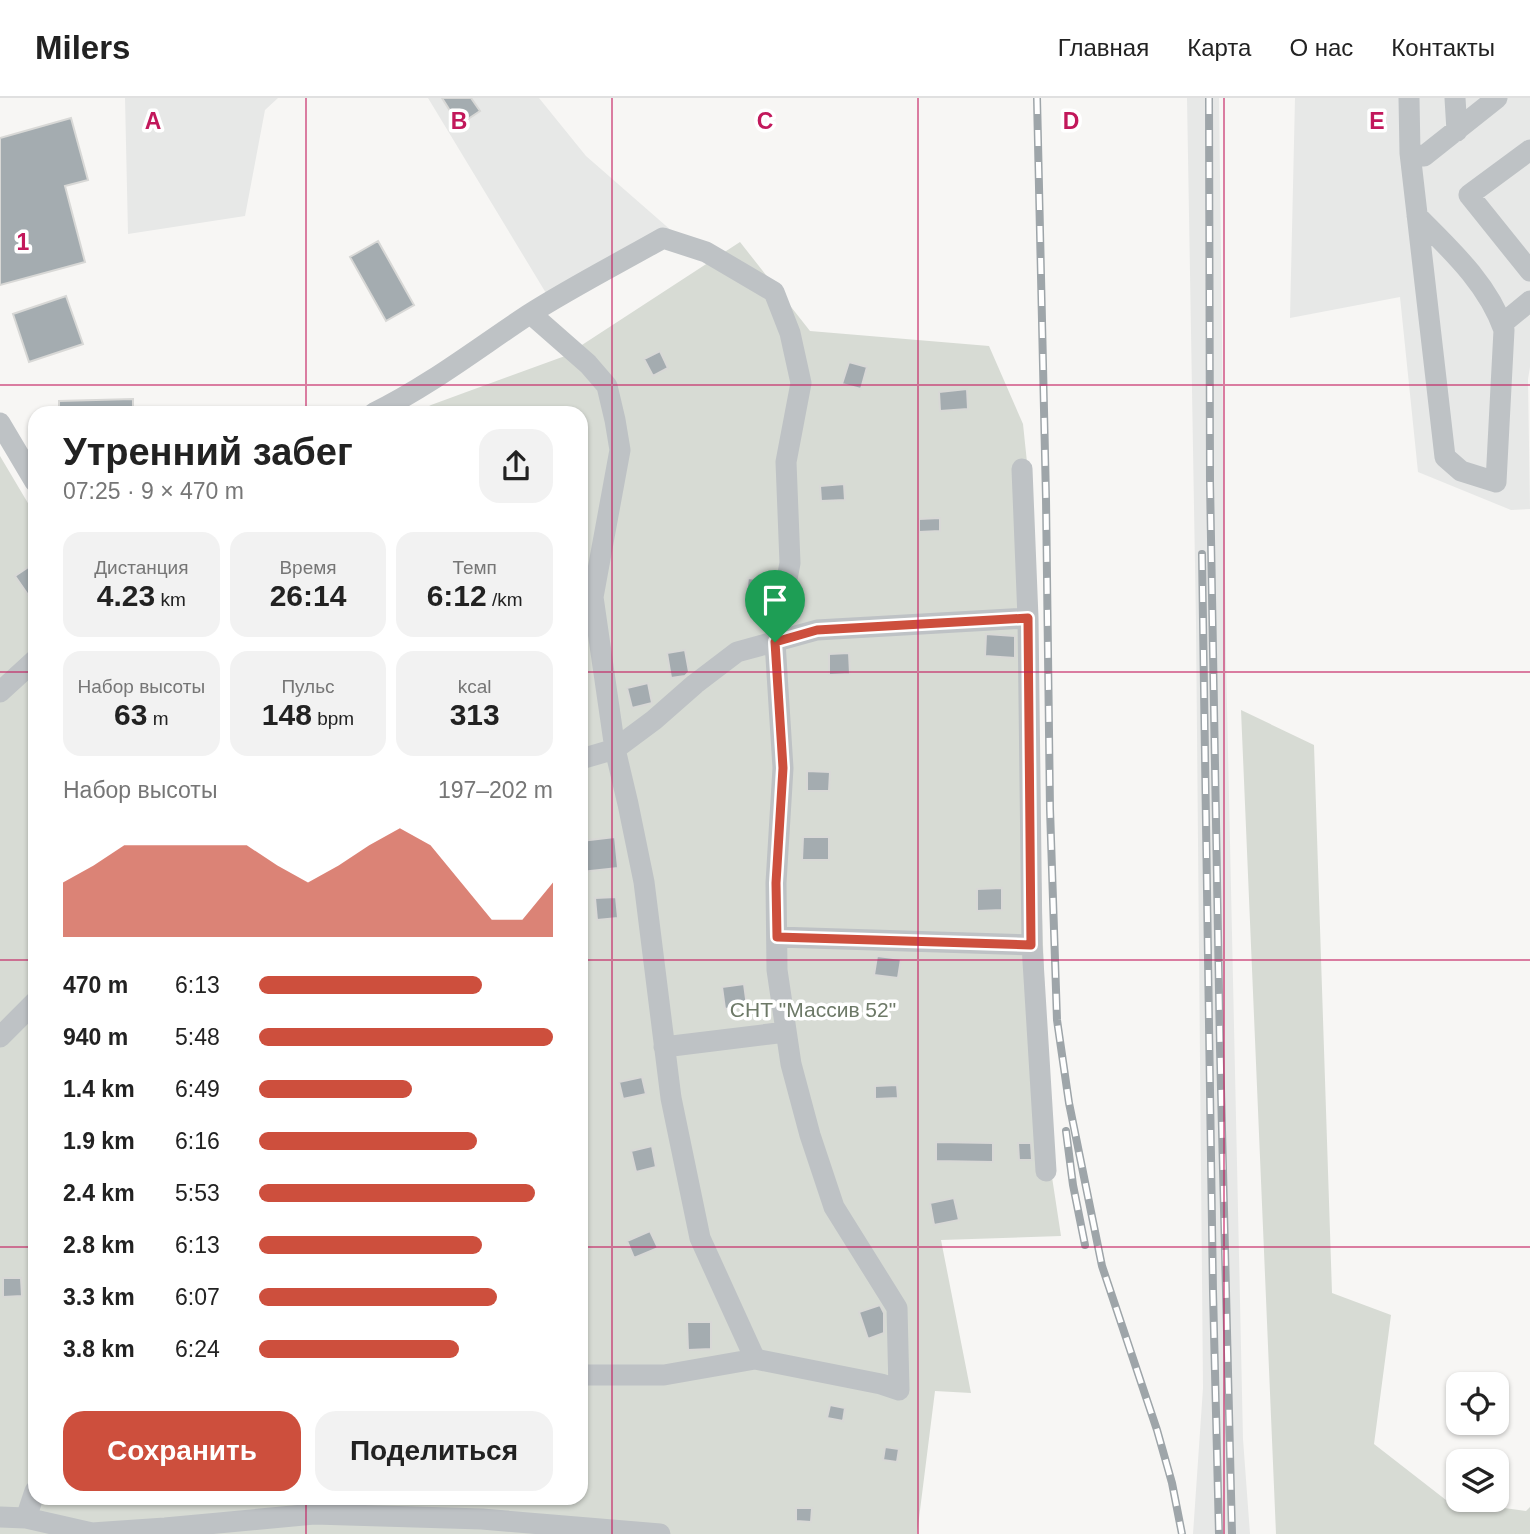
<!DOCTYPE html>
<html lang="ru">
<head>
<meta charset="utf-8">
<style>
  :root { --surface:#fff; --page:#f2f2f2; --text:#222; --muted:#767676; --line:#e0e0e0; --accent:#cd4f3d }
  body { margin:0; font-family:Helvetica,sans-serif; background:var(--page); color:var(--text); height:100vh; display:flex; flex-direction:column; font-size:26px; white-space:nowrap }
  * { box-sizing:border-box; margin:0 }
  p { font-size:23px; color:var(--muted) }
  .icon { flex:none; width:38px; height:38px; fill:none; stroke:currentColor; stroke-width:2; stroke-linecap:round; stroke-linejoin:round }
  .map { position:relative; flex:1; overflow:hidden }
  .side { position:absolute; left:28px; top:308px; width:560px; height:1099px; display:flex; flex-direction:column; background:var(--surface); border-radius:21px; box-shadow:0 2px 5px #0004 }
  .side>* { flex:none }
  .buttons { position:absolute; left:1446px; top:1274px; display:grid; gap:14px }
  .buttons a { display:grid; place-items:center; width:63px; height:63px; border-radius:14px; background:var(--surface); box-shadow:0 2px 5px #0004; font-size:35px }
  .pin { position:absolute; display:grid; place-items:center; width:60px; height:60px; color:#fff; margin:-72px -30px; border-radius:50% 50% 50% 0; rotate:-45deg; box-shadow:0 0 7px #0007 }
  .pin .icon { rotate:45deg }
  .round { display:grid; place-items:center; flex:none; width:74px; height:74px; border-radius:21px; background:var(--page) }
  .summary { display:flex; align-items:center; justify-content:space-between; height:119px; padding:0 35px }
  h1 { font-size:38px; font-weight:600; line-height:52px }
  .metrics { display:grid; grid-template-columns:repeat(3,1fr); gap:10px; height:119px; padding:7px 35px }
  .metrics div { display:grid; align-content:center; border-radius:18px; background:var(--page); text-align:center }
  .metrics b { font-size:30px; font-weight:600 }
  .metrics small { font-size:19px; font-weight:400 }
  .metrics p { font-size:19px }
  .chart { height:196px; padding:14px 35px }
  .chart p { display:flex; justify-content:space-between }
  .chart svg { width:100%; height:126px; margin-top:7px; fill:var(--accent); opacity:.7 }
  .action { display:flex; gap:14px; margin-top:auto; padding:14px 35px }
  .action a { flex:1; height:80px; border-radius:21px; background:var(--accent); color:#fff; font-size:28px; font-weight:600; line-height:80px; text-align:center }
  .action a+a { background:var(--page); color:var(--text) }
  ul { padding:0 35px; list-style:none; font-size:23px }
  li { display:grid; grid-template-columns:112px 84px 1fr; align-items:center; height:52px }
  li i { height:18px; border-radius:9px; background:var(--accent) }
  header { display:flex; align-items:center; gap:42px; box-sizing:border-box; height:98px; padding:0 35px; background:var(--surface); border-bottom:2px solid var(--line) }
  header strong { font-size:33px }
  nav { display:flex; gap:38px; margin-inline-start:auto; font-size:24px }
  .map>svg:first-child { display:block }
  .built { fill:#e7e8e7 }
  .green { fill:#d7dbd4 }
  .building { fill:#a4acb0; stroke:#d8d8d6; stroke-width:2 }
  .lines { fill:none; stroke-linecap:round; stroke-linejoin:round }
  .minor { stroke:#bec2c5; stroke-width:21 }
  .rail-casing { stroke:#9ea5a9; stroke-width:8 }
  .rail { stroke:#fff; stroke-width:5; stroke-dasharray:16; stroke-linecap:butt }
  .route-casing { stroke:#fff; stroke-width:14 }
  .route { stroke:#cd4f3d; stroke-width:9 }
  .grid { fill:none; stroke:#c2185b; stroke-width:2; stroke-opacity:0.55 }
  .labels { text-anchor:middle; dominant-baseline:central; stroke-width:7; stroke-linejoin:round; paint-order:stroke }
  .park-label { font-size:21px; fill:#6d7967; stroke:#fff }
  .grid-label { font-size:23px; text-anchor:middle; font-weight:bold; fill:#c2185b; stroke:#fff; stroke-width:7; stroke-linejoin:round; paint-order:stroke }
</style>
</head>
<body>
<header>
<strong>Milers</strong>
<nav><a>Главная</a><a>Карта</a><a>О нас</a><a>Контакты</a></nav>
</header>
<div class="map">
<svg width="1530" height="1436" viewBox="0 0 1530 1436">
  <rect width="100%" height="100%" fill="#f7f6f4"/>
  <path class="built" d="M125,0H278L265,12L245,118L128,136Z
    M428,0H539L586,58L673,134L552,205Z
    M1187,0H1219L1226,561L1243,1341L1250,1436H1193L1203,1290L1196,526Z
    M1295,0H1530V269L1528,281L1530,411L1511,412L1418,374L1400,199L1290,220Z"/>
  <path class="green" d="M740,144L810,233L989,248L1023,326L1028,374L1050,1066L1061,1138L941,1142L971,1295L935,1293L917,1436H0V358L35,417V1400H581V315H416L431,307L565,258Z
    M1241,612L1314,647L1332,1195L1391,1217L1374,1346L1446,1402L1526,1413L1530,1409V1436H1276Z"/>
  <path class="building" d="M442,0H471L480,13L459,27Z
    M71,20L88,82L65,88L85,164L0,187V40Z
    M378,143L414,207L386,223L350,159Z
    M66,198L83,246L29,264L13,216Z
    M660,253L668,270L653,278L644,261Z
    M849,264L867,269L861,291L842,286Z
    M967,291L968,311L940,313L939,294Z
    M133,301V315H59V303Z
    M844,386L845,402L821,403L820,388Z
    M940,420V433L919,434V421Z
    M30,468L35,475V507L15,478Z
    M748,480L773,483L770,499L746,497Z
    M986,536L1015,538V560L985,558Z
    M685,552L689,574L685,578L671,580L667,555Z
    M849,555L850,576L829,577V556Z
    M648,585L652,605L632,610L627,590Z
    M807,673L830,674L829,693H807Z
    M615,739L618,770L581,774V743Z
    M803,739H829V762H802Z
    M1002,790V812L977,813V791Z
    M616,799L618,820L597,822L595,800Z
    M877,858L901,861L898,880L874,877Z
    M744,886L747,908L725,911L722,889Z
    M642,979L646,996L623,1001L619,984Z
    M897,987L898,1000L875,1001V988Z
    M936,1044L993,1045V1064L936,1063Z
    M1018,1045H1031L1032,1062H1019Z
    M652,1048L656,1069L636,1074L631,1053Z
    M954,1100L959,1122L934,1127L930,1105Z
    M650,1133L658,1150L634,1160L627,1143Z
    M3,1180H21L22,1198L3,1199Z
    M880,1207L884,1215V1235L868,1241L859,1214Z
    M687,1224H711V1251L688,1252Z
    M830,1307L845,1310L843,1323L827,1320Z
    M885,1349L899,1351L897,1364L883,1362Z
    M796,1410H812L811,1424L796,1423Z"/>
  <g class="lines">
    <path class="minor" d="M1409,0L1410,55L1424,58L1497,0
      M1455,0L1457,33
      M1530,52L1469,97L1530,173
      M1410,55L1445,359L1461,373L1496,384L1504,232C1488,186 1451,152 1417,118
      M531,216L588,266L607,288L615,322L620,352L593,499L615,651L654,622L695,586L737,554L817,532L1028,520
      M1502,226L1530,203
      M374,315C429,288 478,250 528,217C572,189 619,165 663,140L706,154L774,194L790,235L801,285L786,364L790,465L775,544L783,670L776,785L777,872L791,966L810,1037L834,1109L897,1210L899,1292L881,1286L755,1261L700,1140L671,1000L644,784L628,706L615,651L581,661
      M0,325L35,384
      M1022,371L1028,520L1032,847
      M0,594L35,562
      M777,839L1032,847L1046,1073
      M0,939L35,904
      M664,949L786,934
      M581,1277H664L755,1261
      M0,1419L26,1420L92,1435L165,1430L314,1416L482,1421L660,1436
      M26,1420L35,1393"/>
    <defs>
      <path id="rail" d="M1037,0L1046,401L1050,711L1057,922L1069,1005L1102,1168L1157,1332L1172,1385L1182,1436
        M1209,0L1210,384L1220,950L1232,1436
        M1202,456L1213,1194L1219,1436
        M1066,1033L1073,1087L1085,1147"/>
    </defs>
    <use href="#rail" class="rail-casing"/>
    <use href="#rail" class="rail"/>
  </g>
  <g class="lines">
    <defs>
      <path id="route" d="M1028,520L1031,847L777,839L776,785L783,670L775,544L817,532Z"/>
    </defs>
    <use href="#route" class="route-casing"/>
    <use href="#route" class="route"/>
  </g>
  <path class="grid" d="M306,0V315M612,0V1436M918,0V1436M1224,0V1436M0,287H1530M0,574H35M581,574H1530M0,862H35M581,862H1530M0,1149H35M581,1149H1530M306,1400V1436"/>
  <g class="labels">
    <g class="park-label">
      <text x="813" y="911">СНТ "Массив 52"</text>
    </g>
  </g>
  <g class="grid-label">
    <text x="153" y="31">A</text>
    <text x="459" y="31">B</text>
    <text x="765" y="31">C</text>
    <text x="1071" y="31">D</text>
    <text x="1377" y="31">E</text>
    <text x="23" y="152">1</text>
  </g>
</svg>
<div class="buttons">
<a><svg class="icon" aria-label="locate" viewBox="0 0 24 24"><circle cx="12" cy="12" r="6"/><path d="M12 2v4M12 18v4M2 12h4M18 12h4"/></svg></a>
<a><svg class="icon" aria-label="layers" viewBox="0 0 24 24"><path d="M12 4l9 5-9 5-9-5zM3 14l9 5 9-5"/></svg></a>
</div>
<div class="pin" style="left:775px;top:544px;background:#1e9e55"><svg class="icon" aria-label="arrive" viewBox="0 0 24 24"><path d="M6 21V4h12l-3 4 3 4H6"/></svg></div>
<section class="side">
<div class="summary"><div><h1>Утренний забег</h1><p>07:25 · 9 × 470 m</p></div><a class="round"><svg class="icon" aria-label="share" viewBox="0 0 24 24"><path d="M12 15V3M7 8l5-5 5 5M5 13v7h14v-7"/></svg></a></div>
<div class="metrics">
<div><p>Дистанция</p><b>4.23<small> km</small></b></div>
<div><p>Время</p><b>26:14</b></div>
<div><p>Темп</p><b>6:12<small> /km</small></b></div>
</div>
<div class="metrics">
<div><p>Набор высоты</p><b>63<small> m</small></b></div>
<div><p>Пульс</p><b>148<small> bpm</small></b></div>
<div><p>kcal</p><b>313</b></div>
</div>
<div class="chart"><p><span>Набор высоты</span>197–202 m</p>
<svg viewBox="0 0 160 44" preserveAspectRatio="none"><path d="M0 44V25L10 19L20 12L30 12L40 12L50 12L60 12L70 19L80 25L90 19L100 12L110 6L120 12L130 25L140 38L150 38L160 25V44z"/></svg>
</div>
<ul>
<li><b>470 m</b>6:13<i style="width:76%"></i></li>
<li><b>940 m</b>5:48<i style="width:100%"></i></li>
<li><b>1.4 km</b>6:49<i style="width:52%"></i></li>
<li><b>1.9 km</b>6:16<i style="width:74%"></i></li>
<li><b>2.4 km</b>5:53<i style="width:94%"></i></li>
<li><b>2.8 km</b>6:13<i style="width:76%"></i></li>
<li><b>3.3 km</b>6:07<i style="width:81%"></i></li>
<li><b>3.8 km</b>6:24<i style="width:68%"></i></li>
</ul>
<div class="action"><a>Сохранить</a><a>Поделиться</a></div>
</section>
</div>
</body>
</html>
